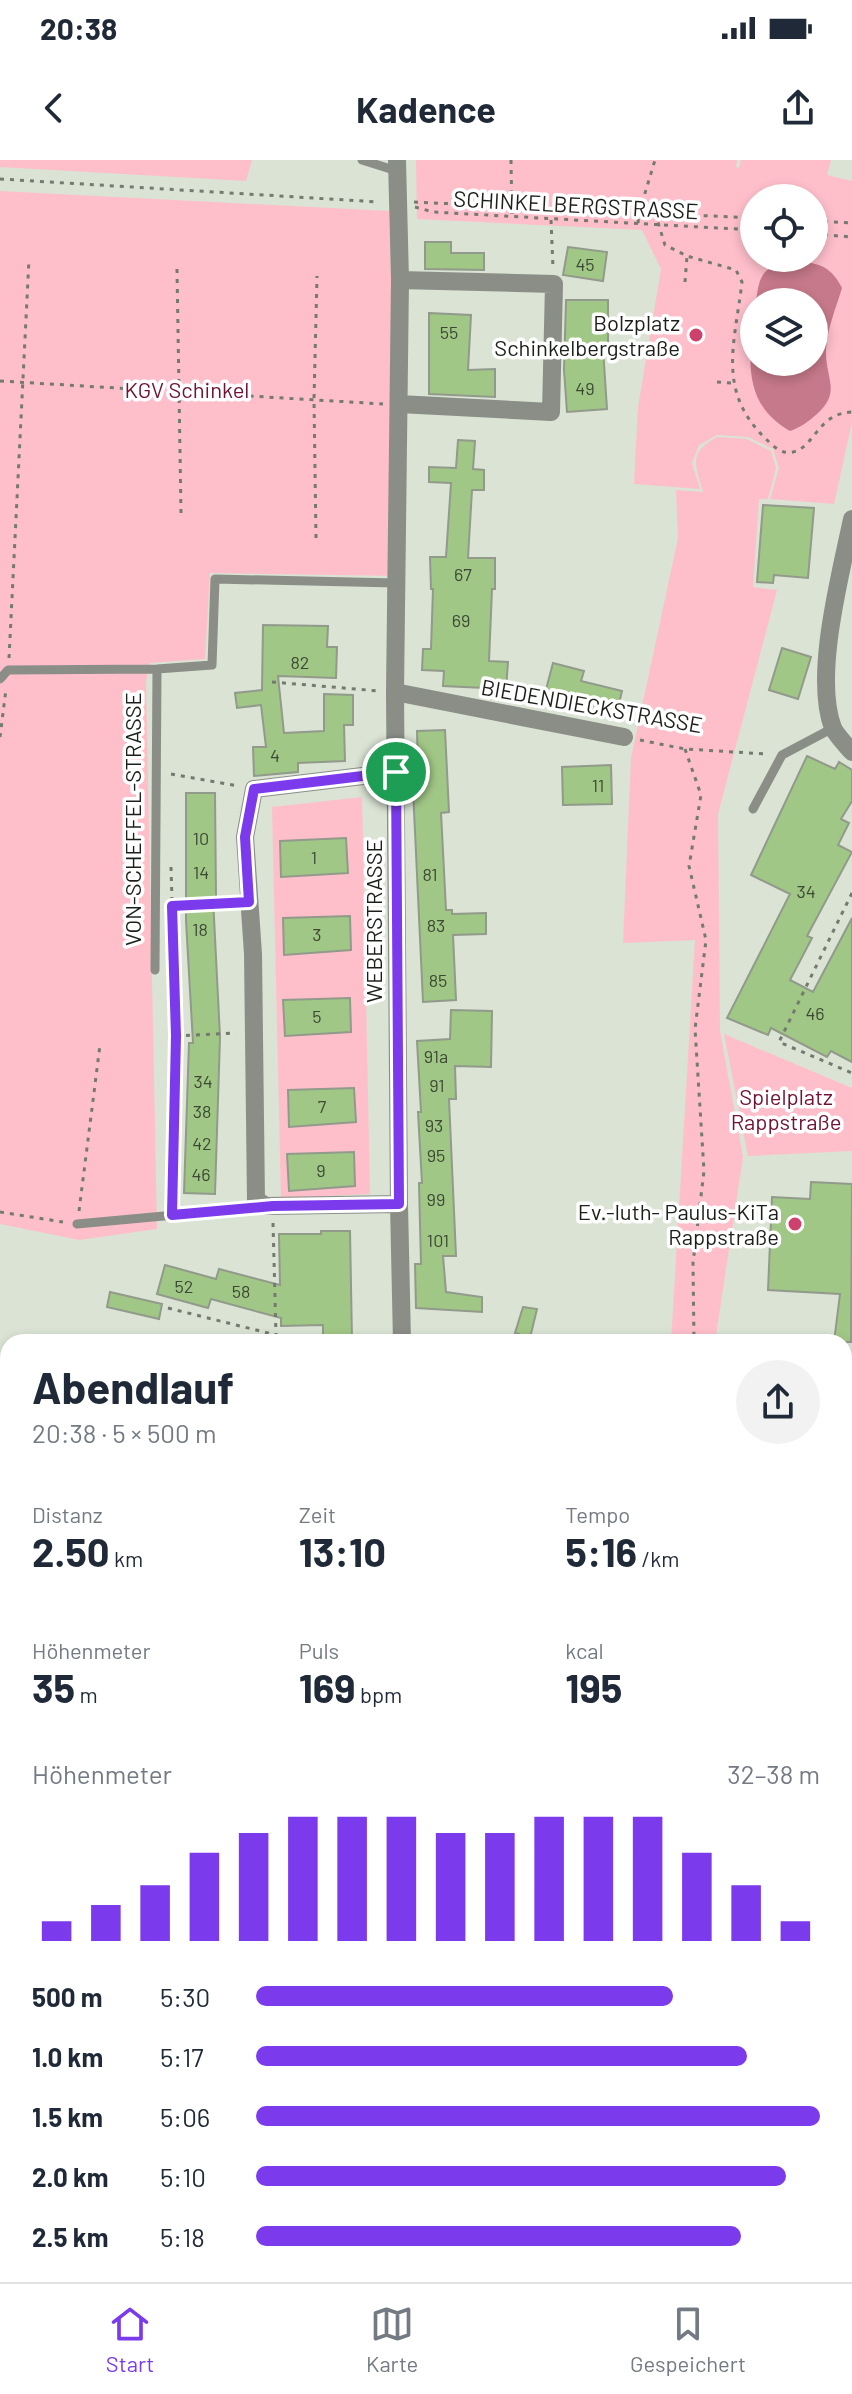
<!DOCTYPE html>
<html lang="de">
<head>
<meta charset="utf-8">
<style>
  :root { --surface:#fff; --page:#f2f2f3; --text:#1f2937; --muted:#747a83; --line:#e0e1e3; --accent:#7c3aed }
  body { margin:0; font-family:Barlow,sans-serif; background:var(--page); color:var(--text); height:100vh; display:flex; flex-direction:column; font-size:30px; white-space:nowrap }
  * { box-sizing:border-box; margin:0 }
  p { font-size:26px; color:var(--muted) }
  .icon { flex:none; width:44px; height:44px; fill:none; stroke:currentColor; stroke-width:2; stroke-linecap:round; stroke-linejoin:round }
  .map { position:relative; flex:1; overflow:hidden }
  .sheet { position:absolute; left:0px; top:1174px; width:852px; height:948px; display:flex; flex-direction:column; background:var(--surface); border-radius:24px 24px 0 0; box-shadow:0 4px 12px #0003 }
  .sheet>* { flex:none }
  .controls { position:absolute; left:740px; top:24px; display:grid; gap:16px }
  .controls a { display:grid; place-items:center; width:88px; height:88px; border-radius:50%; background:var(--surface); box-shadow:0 4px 12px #0003; font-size:40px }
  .pin { position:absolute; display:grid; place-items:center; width:68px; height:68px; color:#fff; margin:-34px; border:4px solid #fff; border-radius:50%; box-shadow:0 2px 8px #0007 }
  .round { display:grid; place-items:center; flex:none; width:84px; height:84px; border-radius:42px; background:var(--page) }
  .headline { display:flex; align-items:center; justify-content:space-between; height:136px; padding:0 32px }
  h1 { font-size:44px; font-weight:700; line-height:60px }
  .stats { display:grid; grid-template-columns:repeat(3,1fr); gap:12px; height:136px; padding:8px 32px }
  .stats div { display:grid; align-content:center }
  .stats b { font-size:40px; font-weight:700 }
  .stats small { font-size:22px; font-weight:400 }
  .stats p { font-size:22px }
  .chart { height:224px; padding:16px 32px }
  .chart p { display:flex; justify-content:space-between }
  .chart svg { width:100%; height:144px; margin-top:8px; stroke:var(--accent); stroke-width:6 }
  ul { padding:0 32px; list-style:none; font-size:26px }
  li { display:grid; grid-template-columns:128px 96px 1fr; align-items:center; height:60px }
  li i { height:20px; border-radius:10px; background:var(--accent) }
  .status { display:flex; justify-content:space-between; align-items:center; height:56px; padding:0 40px; background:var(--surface); direction:ltr }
  .status svg { height:22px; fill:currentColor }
  header { display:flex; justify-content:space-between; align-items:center; height:104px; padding:0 32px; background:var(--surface); font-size:36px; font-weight:700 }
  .menu { display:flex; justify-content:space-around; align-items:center; height:112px; border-top:2px solid var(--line); background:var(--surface); font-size:22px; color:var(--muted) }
  .menu a { display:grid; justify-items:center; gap:4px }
  .menu .active { color:var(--accent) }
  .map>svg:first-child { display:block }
  .green { fill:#febfcb; fill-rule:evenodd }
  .water { fill:#c6798a }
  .building { fill:#a1c786; stroke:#919a8b; stroke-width:2 }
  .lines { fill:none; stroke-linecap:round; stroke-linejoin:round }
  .path { stroke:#747a70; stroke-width:3; stroke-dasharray:4 6; stroke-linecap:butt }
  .service { stroke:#8a8e87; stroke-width:9 }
  .minor { stroke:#8a8e87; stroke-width:18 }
  .tertiary { stroke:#8a8e87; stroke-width:20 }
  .secondary { stroke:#61675e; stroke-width:20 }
  .route-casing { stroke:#fff; stroke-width:16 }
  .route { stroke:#7c3aed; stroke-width:10 }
  .poi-dot { fill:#ce416d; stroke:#fff; stroke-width:3 }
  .labels { text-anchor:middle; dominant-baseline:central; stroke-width:7; stroke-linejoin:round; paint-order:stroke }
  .number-label { font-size:18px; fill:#3c4934 }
  .street-label { font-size:22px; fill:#1b1f19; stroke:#fff }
  .poi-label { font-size:22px; fill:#1b1f19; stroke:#fff; text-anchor:end }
  .park-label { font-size:22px; fill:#6f1233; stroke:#fff }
</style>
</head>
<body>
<div class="status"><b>20:38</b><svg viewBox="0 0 49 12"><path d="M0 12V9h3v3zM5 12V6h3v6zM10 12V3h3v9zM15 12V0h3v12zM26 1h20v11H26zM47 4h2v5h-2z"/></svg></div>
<header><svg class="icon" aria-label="back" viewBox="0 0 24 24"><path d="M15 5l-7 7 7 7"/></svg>Kadence<svg class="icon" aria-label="share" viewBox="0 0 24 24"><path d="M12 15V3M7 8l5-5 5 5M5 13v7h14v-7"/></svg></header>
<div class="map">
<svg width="852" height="2122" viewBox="0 0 852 2122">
  <rect width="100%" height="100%" fill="#dae3d4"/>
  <path class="green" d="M0,0H252L246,21L0,7Z
    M416,0H737L736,7L739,8L741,0H831L827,15L852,21V262L834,344L770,339L779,308L773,289L748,277L717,275L699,285L692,303L700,329L634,324L638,247L661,109L642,70L417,59ZM754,38H814V98H754ZM754,142H814V202H754Z
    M0,31L389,51L400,416L210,413L205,499L150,503L146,521L157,1069L79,1080L0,1064Z
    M717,277L747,279L771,291L776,308L768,339H759L753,427L777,430L718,654L720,871L743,997L715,1182H671L695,780L623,783L631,598L678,378L676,330L703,332C695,304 688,293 717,277Z
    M362,637L370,1034L281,1038L272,647Z
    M724,874L852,928V991L748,996Z
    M0,1981L8,1984V2114H47L0,2118Z
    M852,2072V2122H700L699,2114H844V2073Z
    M273,2114H657L658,2122H240Z"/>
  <path class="water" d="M785,100C812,103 829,101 842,128C836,148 827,169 826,190C825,218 842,232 817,254C808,262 801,267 790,271C744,245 748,203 754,157V202H814V142H756C759,117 761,110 785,100Z"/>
  <path class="building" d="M425,82H451V93H484V110L425,109Z
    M568,87L607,92L603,121L563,115Z
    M566,140H608V188H603L607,249L567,252L564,210Z
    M429,153L471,155L468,210L495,209V237L429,234Z
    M458,280L475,281L473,309L484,310V330H472L468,398H495V429H492L489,501L508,502L506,529L443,526L444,511L422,510L423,489H431L433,429H431L430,397H446L451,323L429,322V307L456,308Z
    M763,345L814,348L808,418L774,415L773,423L757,422Z
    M263,465L328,466L327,487H337L336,518L278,516L284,573L324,571V534L353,535V565H344L345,601L298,603V612L254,616L253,587H266L261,545L237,548L235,533L262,530Z
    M782,488L811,497L798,539L769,530Z
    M553,503L584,511L581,521L622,531L616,556L544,537Z
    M445,570L449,652L441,653L446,750H452V754L486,753V774L453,775L456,840L423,842L412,608H418L417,571Z
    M807,596L835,609L839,602L852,610V641L841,659L849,663L838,685L852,692L807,776L812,778L790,820L813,832L852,758V902L831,891L827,897L771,868L768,875L727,858L790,734L751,715Z
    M611,605L612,644L563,645L562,607Z
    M186,633H215L216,738H213L220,877L215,1034L184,1033L189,883H193L186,761Z
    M346,678L348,713L281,717L280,681Z
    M350,756L351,790L284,795L283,758Z
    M350,838L351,872L285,876L283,840Z
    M451,850L492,851L491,907L455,906L456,939H449L456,1096H443L446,1132L482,1137V1152L416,1148L415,1104H421L419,1023H422L418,952H421L417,881L450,879Z
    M354,928L356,962L289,967L288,930Z
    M354,992L355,1026L289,1031L287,994Z
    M811,1022L852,1024L851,1182H834L840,1134L768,1130L772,1037L810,1039Z
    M321,1071H350L352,1180L323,1181V1165L281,1166V1158L211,1139L208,1148L157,1134L165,1105L216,1119L219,1109L280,1125L279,1074H321Z
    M110,1132L162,1144L159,1159L107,1147Z
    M523,1147L537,1149L529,1182H518L519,1174L515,1173Z"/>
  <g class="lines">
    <path class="path" d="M511,0L512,56
      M0,19L379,42
      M414,42L754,58
      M415,47L433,52L754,70
      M655,53L665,85L687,96L736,110L742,122C735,183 716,231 766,279C773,286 782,295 793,292C815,287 818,253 852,252
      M551,60L553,108
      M814,61L852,63
      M638,63L639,53L655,0
      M814,74L852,77
      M177,109L181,353
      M685,122L687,96
      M0,221L383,244
      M717,222L732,223
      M316,378L314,240L317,116
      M9,498L29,99
      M272,522L379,531
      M0,577L6,529
      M640,580L685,589L767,594
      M685,589L701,635L689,706L706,780L695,869L704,1011L693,1103L694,1182
      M171,614L238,626
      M171,707L176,876L172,1043
      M852,733L779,882L852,913
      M172,746L232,743
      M176,876L236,873
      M79,1051L100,885
      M0,1052L63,1062
      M273,1063L276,1175
      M168,1148L304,1182
      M844,1270L852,1230
      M0,2042L8,2041"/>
    <path class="service" d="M362,0L397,11
      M0,519L8,510L157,509L212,505L215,419L396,423
      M753,649L782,595L833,568
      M155,810L157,509
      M77,1064L261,1047
      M844,1839L852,1834"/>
    <path class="minor" d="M397,0L400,120L395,532L399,1044L402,1182
      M399,244L551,252L554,124L400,120
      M852,359C841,413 813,516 833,568C837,576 846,585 852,592
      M395,532L624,577
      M396,612L254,629L245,677L253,794L256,1040L266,1046L399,1044
      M0,1616H8
      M0,1758L8,1751
      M172,2122L231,2114"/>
    <path class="tertiary" d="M844,1873L852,1868
      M677,2114L678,2122"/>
    <path class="secondary" d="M0,1280L8,1282
      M844,1476L852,1478"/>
  </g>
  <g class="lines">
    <defs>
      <path id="route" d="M396,612L399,1044L273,1046L172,1055L176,876L172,746L249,742L245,677L254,629Z"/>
    </defs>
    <use href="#route" class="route-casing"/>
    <use href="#route" class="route"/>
  </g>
  <g class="poi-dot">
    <circle cx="696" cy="175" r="8"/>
    <circle cx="795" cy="1064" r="8"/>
  </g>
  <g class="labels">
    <g class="number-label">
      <text x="585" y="104">45</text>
      <text x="449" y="172">55</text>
      <text x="585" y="228">49</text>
      <text x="463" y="414">67</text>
      <text x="461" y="460">69</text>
      <text x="300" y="502">82</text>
      <text x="275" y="595">4</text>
      <text x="598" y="625">11</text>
      <text x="201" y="678">10</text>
      <text x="314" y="697">1</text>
      <text x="201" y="712">14</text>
      <text x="430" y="714">81</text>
      <text x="806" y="731">34</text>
      <text x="436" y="765">83</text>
      <text x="200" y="769">18</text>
      <text x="317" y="774">3</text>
      <text x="438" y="820">85</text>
      <text x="815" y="853">46</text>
      <text x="317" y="856">5</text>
      <text x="436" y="896">91a</text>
      <text x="203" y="921">34</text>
      <text x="437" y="925">91</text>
      <text x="322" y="946">7</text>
      <text x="202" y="951">38</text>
      <text x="434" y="965">93</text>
      <text x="202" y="983">42</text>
      <text x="436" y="995">95</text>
      <text x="321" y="1010">9</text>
      <text x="201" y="1014">46</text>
      <text x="436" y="1039">99</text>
      <text x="438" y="1080">101</text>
      <text x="184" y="1126">52</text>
      <text x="241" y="1131">58</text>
    </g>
    <g class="street-label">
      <text transform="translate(576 44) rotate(3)">SCHINKELBERGSTRASSE</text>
      <text transform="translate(592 545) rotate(10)">BIEDENDIECKSTRASSE</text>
      <text transform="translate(132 659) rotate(-90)">VON-SCHEFFEL-STRASSE</text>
      <text transform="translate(373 761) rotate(-90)">WEBERSTRASSE</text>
    </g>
    <g class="poi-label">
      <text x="680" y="162">Bolzplatz<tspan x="680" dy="25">Schinkelbergstraße</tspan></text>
      <text x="779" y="1051">Ev.-luth- Paulus-KiTa<tspan x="779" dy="25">Rappstraße</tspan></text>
    </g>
    <g class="park-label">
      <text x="187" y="229">KGV Schinkel</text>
      <text x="786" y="936">Spielplatz<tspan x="786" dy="25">Rappstraße</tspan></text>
    </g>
  </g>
</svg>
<div class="controls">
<a><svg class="icon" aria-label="locate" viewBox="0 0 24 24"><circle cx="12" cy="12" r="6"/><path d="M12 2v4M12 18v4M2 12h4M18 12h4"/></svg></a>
<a><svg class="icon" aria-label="layers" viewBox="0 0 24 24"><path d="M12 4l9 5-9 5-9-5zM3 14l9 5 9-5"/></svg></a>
</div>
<div class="pin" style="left:396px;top:612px;background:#1e9e55"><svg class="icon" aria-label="arrive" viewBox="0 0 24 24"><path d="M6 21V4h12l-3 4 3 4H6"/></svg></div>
<section class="sheet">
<div class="headline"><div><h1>Abendlauf</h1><p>20:38 · 5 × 500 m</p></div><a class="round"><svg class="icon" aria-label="share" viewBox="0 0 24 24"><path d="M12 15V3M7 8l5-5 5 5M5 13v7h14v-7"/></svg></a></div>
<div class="stats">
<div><p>Distanz</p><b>2.50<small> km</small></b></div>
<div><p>Zeit</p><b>13:10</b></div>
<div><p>Tempo</p><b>5:16<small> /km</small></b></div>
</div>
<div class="stats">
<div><p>Höhenmeter</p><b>35<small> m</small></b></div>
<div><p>Puls</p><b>169<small> bpm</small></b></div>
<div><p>kcal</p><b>195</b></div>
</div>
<div class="chart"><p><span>Höhenmeter</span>32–38 m</p>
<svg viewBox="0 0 160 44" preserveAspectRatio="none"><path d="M5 44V38M15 44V33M25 44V27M35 44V17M45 44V11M55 44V6M65 44V6M75 44V6M85 44V11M95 44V11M105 44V6M115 44V6M125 44V6M135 44V17M145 44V27M155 44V38"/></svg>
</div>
<ul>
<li><b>500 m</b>5:30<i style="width:74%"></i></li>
<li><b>1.0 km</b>5:17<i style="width:87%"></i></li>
<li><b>1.5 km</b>5:06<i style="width:100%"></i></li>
<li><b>2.0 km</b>5:10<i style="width:94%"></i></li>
<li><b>2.5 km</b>5:18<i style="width:86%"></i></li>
</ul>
</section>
</div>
<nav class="menu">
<a class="active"><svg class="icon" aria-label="home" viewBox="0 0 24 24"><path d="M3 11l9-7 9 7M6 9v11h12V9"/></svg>Start</a>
<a><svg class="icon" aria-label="map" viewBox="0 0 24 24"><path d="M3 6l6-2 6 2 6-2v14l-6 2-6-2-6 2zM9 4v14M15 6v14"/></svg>Karte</a>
<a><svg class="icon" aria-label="saved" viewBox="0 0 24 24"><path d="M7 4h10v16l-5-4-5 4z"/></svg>Gespeichert</a>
</nav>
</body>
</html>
